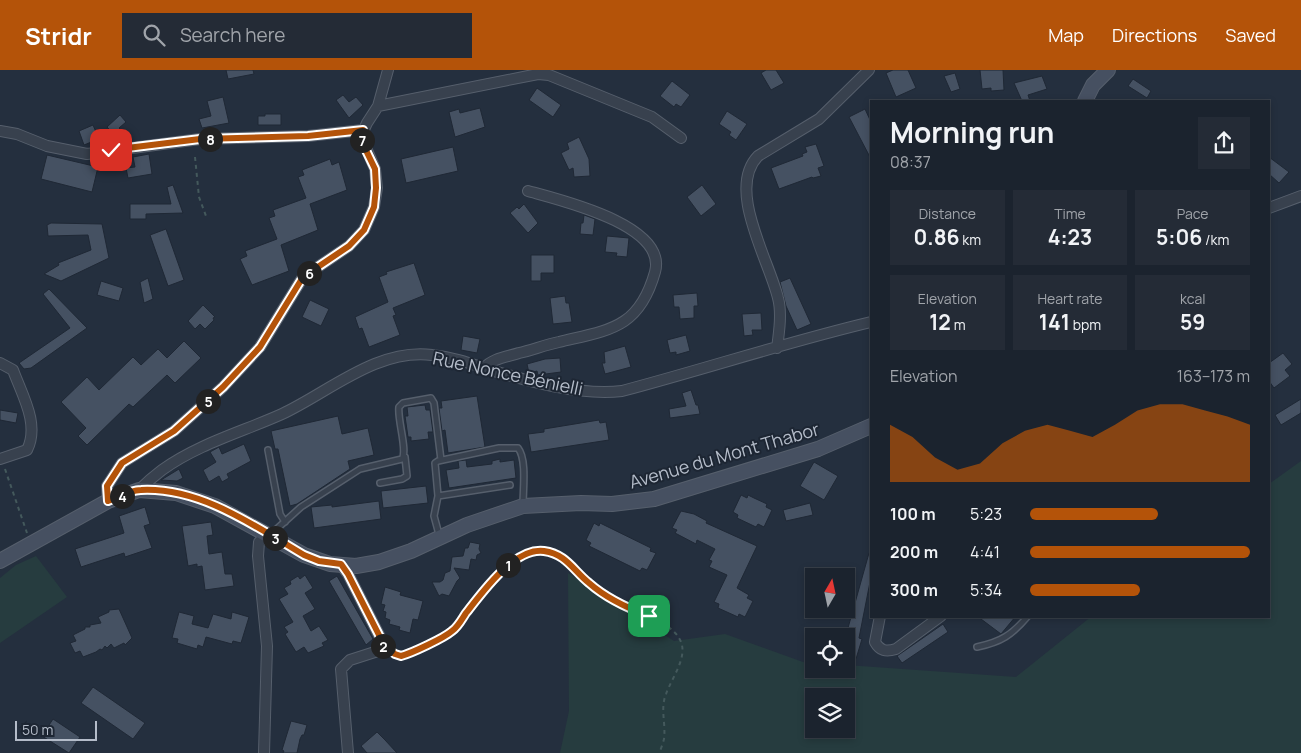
<!DOCTYPE html>
<html lang="en">
<head>
<meta charset="utf-8">
<style>
  :root { --surface:#1b232e; --page:#242b36; --text:#f1f3f6; --muted:#a0a4aa; --line:#39404a; --accent:#b45309 }
  body { margin:0; font-family:Manrope,sans-serif; background:var(--page); color:var(--text); height:100vh; display:flex; flex-direction:column; font-size:19px; white-space:nowrap }
  * { box-sizing:border-box; margin:0 }
  p { font-size:16px; color:var(--muted) }
  .icon { flex:none; width:28px; height:28px; fill:none; stroke:currentColor; stroke-width:2; stroke-linecap:round; stroke-linejoin:round }
  .map { position:relative; flex:1; overflow:hidden }
  .drawer { position:absolute; left:870px; top:30px; width:400px; height:518px; display:flex; flex-direction:column; background:var(--surface); border-radius:0px; box-shadow:0 2px 8px #0003,0 0 0 1px var(--line) }
  .drawer>* { flex:none }
  .needle { width:32px; rotate:9deg }
  .fabs { position:absolute; left:805px; top:498px; display:grid; gap:10px }
  .fabs a { display:grid; place-items:center; width:50px; height:50px; border-radius:0px; background:var(--surface); box-shadow:0 2px 8px #0003,0 0 0 1px var(--line); font-size:25px }
  .scale { position:absolute; left:15px; bottom:12px; width:82px; box-sizing:border-box; padding-left:5px; border:2px solid #b4bcc9; border-top:0; font-size:14px; line-height:18px; white-space:nowrap; color:#b4bcc9; -webkit-text-stroke:4px #1d2633; paint-order:stroke }
  .pin { position:absolute; display:grid; place-items:center; width:42px; height:42px; color:#fff; margin:-21px; border-radius:10px; box-shadow:0 2px 8px #0006 }
  .km { position:absolute; width:25px; height:25px; margin:-12px; border-radius:50%; background:#222; color:#fff; font-size:14px; line-height:25px; text-align:center }
  .round { display:grid; place-items:center; flex:none; width:52px; height:52px; border-radius:0px; background:var(--page) }
  .head { display:flex; align-items:center; justify-content:space-between; height:85px; padding:0 20px }
  h1 { font-size:28px; font-weight:700; line-height:38px }
  .figures { display:grid; grid-template-columns:repeat(3,1fr); gap:8px; height:85px; padding:5px 20px }
  .figures div { display:grid; align-content:center; border-radius:0px; background:var(--page); text-align:center }
  .figures b { font-size:21px; font-weight:700 }
  .figures small { font-size:14px; font-weight:400 }
  .figures p { font-size:14px }
  .chart { height:140px; padding:10px 20px }
  .chart p { display:flex; justify-content:space-between }
  .chart svg { width:100%; height:90px; margin-top:5px; fill:var(--accent); opacity:.7 }
  ul { padding:0 20px; list-style:none; font-size:16px }
  li { display:grid; grid-template-columns:80px 60px 1fr; align-items:center; height:38px }
  li i { height:12px; border-radius:6px; background:var(--accent) }
  header { display:flex; align-items:center; gap:30px; box-sizing:border-box; height:70px; padding:0 25px; background:var(--accent); color:#fff }
  header strong { font-size:24px }
  nav { display:flex; gap:28px; margin-inline-start:auto; font-size:18px }
  .search { width:350px; height:45px; background:var(--page); display:flex; align-items:center; gap:12px; box-sizing:border-box; padding:0 18px; border-radius:0px; color:var(--muted); font-size:19px }
  .map>svg:first-child { display:block }
  .green { fill:#263c3f; fill-rule:evenodd }
  .building { fill:#455162; stroke:#1f2835 }
  .lines { fill:none; stroke-linecap:round; stroke-linejoin:round }
  .lane-casing { stroke:#565f6c; stroke-width:8 }
  .street-casing { stroke:#565f6c; stroke-width:12 }
  .secondary-casing { stroke:#565f6c; stroke-width:16 }
  .path { stroke:#44595c; stroke-width:2; stroke-dasharray:4 4; stroke-linecap:butt }
  .lane { stroke:#38414e; stroke-width:5 }
  .street { stroke:#38414e; stroke-width:10 }
  .secondary { stroke:#465061; stroke-width:14 }
  .route-casing { stroke:#fff; stroke-width:10 }
  .route { stroke:#b45309; stroke-width:6 }
  .labels { text-anchor:middle; dominant-baseline:central; stroke-width:4; stroke-linejoin:round; paint-order:stroke }
  .street-label { font-size:18px; fill:#b4bcc9; stroke:#1d2633 }
</style>
</head>
<body>
<header>
<strong>Stridr</strong>
<div class="search"><svg class="icon" aria-label="search" viewBox="0 0 24 24"><circle cx="10" cy="10" r="6"/><path d="M15 15l6 6"/></svg>Search here</div>
<nav><a>Map</a><a>Directions</a><a>Saved</a></nav>
</header>
<div class="map">
<svg width="1301" height="683" viewBox="0 0 1301 683">
  <rect width="100%" height="100%" fill="#242f3e"/>
  <path class="green" d="M1301,391V683H560L569,641L568,503L674,571L725,564L803,592L814,593V599H846V595L1016,607L1092,546H1269V414ZM814,626H846V659H814Z
    M36,486L67,527L0,573V508L16,495Z"/>
  <path class="building" d="M226,0H253L254,4L228,9Z
    M766,0H776L784,13L771,20L761,3Z
    M893,0H908L916,18L896,27L886,3Z
    M980,0H1003L1004,20L991,21V18L982,19Z
    M955,3L960,19L951,22L944,6Z
    M1042,6L1047,19L1028,25L1030,31H1022L1014,13Z
    M1133,9L1151,21L1147,28L1128,16Z
    M672,11L690,25L681,37L676,34L674,37L660,26Z
    M537,18L561,35L553,47L529,30Z
    M343,25L349,32L356,27L363,35L349,48L336,30Z
    M223,27L229,53L202,58L199,49L211,46L207,31Z
    M480,38L485,57L455,67L449,42L459,39L460,43Z
    M865,39L871,52V89L849,47Z
    M727,41L747,54L736,70L729,65L731,62L719,54Z
    M265,44H281V55H258V46H265Z
    M120,45L126,52L119,58L124,63L117,68L107,57Z
    M93,55L99,69L84,75L79,61Z
    M579,67L589,89L590,106L574,107L573,98L569,100L561,83L569,79L567,73Z
    M816,74L824,96L818,98L821,106L813,108L812,107L779,119L771,98L803,86L802,84L807,82L805,77Z
    M453,77L458,101L406,113L401,89Z
    M149,84L152,104L128,108L126,98L135,97L133,87Z
    M47,85L98,97L92,122L41,109Z
    M1269,87L1289,102L1279,113L1269,104Z
    M330,89L332,95L339,92L347,120L310,134L318,160L281,175L289,201L252,215L240,189L247,186L245,181L277,169L269,148L275,146L273,140L306,128L298,107L304,105L302,100Z
    M173,115L183,143L146,144V149H130V134H171L167,117Z
    M702,115L716,134L701,146L687,127Z
    M524,134L538,153L528,163L510,143L517,137L519,139Z
    M584,145L595,149L593,165L580,164L581,153H583Z
    M51,153L102,154L109,188L61,211L44,204L59,195L58,193L91,180L88,165L48,166L47,155Z
    M166,159L184,210L168,216L150,165Z
    M607,166L629,168L627,187L616,186L617,183L605,182Z
    M531,185H554V203H541V211H531Z
    M414,193L425,225L393,238L396,245L393,246L400,265L369,277L362,258L359,259L355,247L388,232L379,207L387,204L386,202Z
    M148,208L153,229L144,233L140,212Z
    M790,208L811,254L797,260L786,236L780,212Z
    M101,211L123,218L119,231L97,225Z
    M49,219L87,258L31,298L24,299L19,293L70,258L43,224Z
    M697,223L698,236H694V248L680,249L679,237H674L673,225Z
    M565,226L566,233H569L572,252L553,254L550,228Z
    M310,230L329,239L321,256L302,247Z
    M203,235L215,247L213,248L214,250L205,259L200,254L195,259L188,251Z
    M761,243L762,260H752L753,265L744,266L742,244Z
    M686,265L690,281L676,285V282L670,283L667,270Z
    M463,266L480,269L477,283L461,280Z
    M184,271L201,288L175,313L167,305L133,337L129,334L87,375L78,366L86,358L61,332L87,307L99,320L133,287L141,295L158,279L167,288Z
    M625,276L631,297L605,304L602,293H605L604,282Z
    M1283,283L1292,294L1285,300L1290,306L1274,318L1269,311V293Z
    M560,288L561,302L538,305L537,301L529,303L527,294L545,289Z
    M691,320L696,335H698L700,344L670,348L669,339L686,336L682,323Z
    M477,326L485,377L448,383L445,360L442,361L439,338H442L441,331Z
    M1301,329V343L1281,355L1275,345Z
    M425,335L426,340H430L433,362H428L429,369L411,371V367H408L405,346H408L407,337Z
    M0,340L18,343L16,353L0,350Z
    M338,346L342,364L368,358L374,385L348,391L350,399L297,434L290,436L278,379H275L271,361Z
    M599,350L600,353L606,352L609,370L531,382L528,364L544,362V359Z
    M244,374L251,391L227,404L229,408L222,412L219,406L209,412L203,400L216,392L210,382L219,377L222,384Z
    M500,389V392L514,390L516,408L449,418L446,400L459,398L458,391L466,390L467,397L492,394V391Z
    M814,392L838,406L824,430L800,416Z
    M179,399L183,408L177,411L161,410Z
    M426,416L428,433L383,438L381,421Z
    M741,425L747,428L748,425L754,428L767,434L766,437L772,440L764,457L758,454L756,457L737,448L738,445L733,442Z
    M379,431L381,449L314,458L311,437L332,435V437Z
    M810,433L813,445L786,451L783,440Z
    M145,437L150,454L144,456L152,478L125,487L124,483L81,497L75,479L124,463L119,446Z
    M681,441L694,444L707,451L706,453L757,476L737,518L749,525L747,528L753,531L745,547L739,544L738,547L718,538L719,534L714,532L727,505L709,497L712,491L709,490L715,479L697,470L696,474L675,463L677,460L672,458Z
    M211,452L213,465L207,466L209,484L222,482L225,504H232L234,516L205,520L202,496L197,497V494L188,496L182,456Z
    M594,453L599,456L600,453L651,478L650,481L656,483L647,500L642,498L640,501L589,476L591,473L586,470Z
    M470,472L480,474L479,479L481,483L477,485L476,490L471,489L469,500L454,498L460,508L457,511L449,526L442,524L439,526L432,512H440L443,510L445,503L450,501L452,487L463,486L465,478H468Z
    M869,483H871V507L859,568L862,569L856,589L846,586V565Z
    M305,505L313,518L305,523L315,539L303,546L311,561L319,556L328,570L322,573L324,576L308,583L304,577L296,582L285,564L288,562L284,557L293,552L279,529L288,524L284,518L291,514L290,511L298,506L300,509Z
    M337,506L373,569L366,575L329,511Z
    M385,517L401,522L400,525L423,531L418,550L413,549L410,563L399,560L400,557L389,554L390,550L385,548L386,542L383,541L385,535L381,534Z
    M119,539L132,568L125,575L124,573L114,578L111,574L107,578L105,576L102,580L100,579L96,582L83,587L80,581L75,583L70,573L76,571L73,565L85,559V557H90V555L101,553L98,547L109,542V540Z
    M179,542L194,546L192,554L208,558L213,544L231,549L232,542L249,547L241,573L233,571L232,574L206,567L203,577L198,575L197,579L177,573L178,569L172,568Z
    M977,546H1016L1001,564Z
    M943,554L948,562L902,593L897,586Z
    M93,617L145,653L133,669L81,633Z
    M53,649L80,667L69,683L42,666Z
    M291,651L307,655L304,665H302L300,669L297,683H283L284,681L282,680Z
    M377,662L385,670L397,683H367L361,676Z"/>
  <g class="lines">
    <defs>
      <path id="lane" d="M268,380L280,444L285,452
        M380,413L402,409L407,406L405,387
        M438,426L510,415
        M270,465L301,437L360,399L402,389C408,381 397,349 399,337L403,333L431,328L434,333L441,390
        M440,468L434,446L438,426L435,393L438,391L499,378H518C527,389 523,420 523,435
        M977,577C1001,572 1012,565 1028,546"/>
      <path id="street" d="M378,36L538,4L549,5L652,47L681,68
        M0,61L17,64L47,76L87,84L200,69L308,66L363,60
        M1269,138L1301,126
        M777,278C779,263 782,243 778,228C769,190 726,119 758,86L819,49L869,0
        M0,293L13,300C22,325 40,354 27,380L0,389
        M484,298C493,288 507,287 519,283C532,280 545,275 559,272C609,260 639,259 655,202C668,155 560,130 528,121
        M139,420C146,413 154,406 162,400C198,374 242,362 282,344C329,322 377,278 432,285C452,287 469,293 487,299C527,311 580,326 622,321C705,299 787,272 871,252
        M108,431L107,416L122,393L174,361L223,317L260,277L303,207L349,176L364,160L374,137L377,118L375,99L361,66L367,53L378,36L388,0
        M341,495L348,504L380,567L381,575L378,581L350,590L341,599L348,683
        M880,546L875,572C880,581 886,582 896,579L941,546
        M264,683L267,576L258,486L259,472L270,465"/>
      <path id="secondary" d="M1085,31L1093,15L1108,0
        M0,491L108,431L139,420L176,423L215,436L304,485L330,494L356,496L379,492L411,481L467,455L523,436L581,433L612,434L654,429L818,379L871,356"/>
    </defs>
    <use href="#lane" class="lane-casing"/>
    <use href="#street" class="street-casing"/>
    <use href="#secondary" class="secondary-casing"/>
    <path class="path" d="M195,87L199,127L206,146
      M5,399L27,463
      M389,580L401,586L407,585C419,578 444,569 453,560C479,533 495,493 533,482C560,475 573,500 589,514C595,518 602,523 608,527C626,539 668,549 679,568C690,585 672,607 666,624C660,639 666,653 664,669C663,673 661,679 659,683"/>
    <use href="#lane" class="lane"/>
    <use href="#street" class="street"/>
    <use href="#secondary" class="secondary"/>
  </g>
  <g class="lines">
    <defs>
      <path id="route" d="M111,80L200,69L308,66L363,60L362,72L375,99L376,118L374,137L364,160L349,176L303,207L260,277L223,317L174,361L122,393L107,416L108,431C118,427 130,420 141,420C200,417 255,456 304,485L319,491L341,494L348,504L380,567L381,574L395,584L401,586C412,583 444,568 452,561C458,557 462,549 466,543C482,523 514,477 544,481C566,484 573,500 589,513C606,528 627,538 649,546"/>
    </defs>
    <use href="#route" class="route-casing"/>
    <use href="#route" class="route"/>
  </g>
  <g class="labels">
    <g class="street-label">
      <text transform="translate(508 303) rotate(12)">Rue Nonce Bénielli</text>
      <text transform="translate(724 385) rotate(-16)">Avenue du Mont Thabor</text>
    </g>
  </g>
</svg>
<div class="fabs">
<a><svg class="needle" viewBox="-14 -14 28 28"><path d="M0-13l5 13h-10z" fill="#e53935"/><path d="M0 13l5-13h-10z" fill="#a0a4aa"/></svg></a>
<a><svg class="icon" aria-label="locate" viewBox="0 0 24 24"><circle cx="12" cy="12" r="6"/><path d="M12 2v4M12 18v4M2 12h4M18 12h4"/></svg></a>
<a><svg class="icon" aria-label="layers" viewBox="0 0 24 24"><path d="M12 4l9 5-9 5-9-5zM3 14l9 5 9-5"/></svg></a>
</div>
<div class="scale">50 m</div>
<div class="pin" style="left:649px;top:546px;background:#1e9e55"><svg class="icon" aria-label="arrive" viewBox="0 0 24 24"><path d="M6 21V4h12l-3 4 3 4H6"/></svg></div>
<div class="pin" style="left:111px;top:80px;background:#d93025"><svg class="icon" aria-label="check" viewBox="0 0 24 24"><path d="M5 12l5 5 9-10"/></svg></div>
<b class="km" style="left:508px;top:495px">1</b>
<b class="km" style="left:383px;top:576px">2</b>
<b class="km" style="left:275px;top:468px">3</b>
<b class="km" style="left:122px;top:426px">4</b>
<b class="km" style="left:208px;top:331px">5</b>
<b class="km" style="left:309px;top:203px">6</b>
<b class="km" style="left:362px;top:70px">7</b>
<b class="km" style="left:210px;top:69px">8</b>
<section class="drawer">
<div class="head"><div><h1>Morning run</h1><p>08:37</p></div><a class="round"><svg class="icon" aria-label="share" viewBox="0 0 24 24"><path d="M12 15V3M7 8l5-5 5 5M5 13v7h14v-7"/></svg></a></div>
<div class="figures">
<div><p>Distance</p><b>0.86<small> km</small></b></div>
<div><p>Time</p><b>4:23</b></div>
<div><p>Pace</p><b>5:06<small> /km</small></b></div>
</div>
<div class="figures">
<div><p>Elevation</p><b>12<small> m</small></b></div>
<div><p>Heart rate</p><b>141<small> bpm</small></b></div>
<div><p>kcal</p><b>59</b></div>
</div>
<div class="chart"><p><span>Elevation</span>163–173 m</p>
<svg viewBox="0 0 160 44" preserveAspectRatio="none"><path d="M0 44V16L10 22L20 32L30 38L40 35L50 25L60 19L70 16L80 19L90 22L100 16L110 9L120 6L130 6L140 9L150 12L160 16V44z"/></svg>
</div>
<ul>
<li><b>100 m</b>5:23<i style="width:58%"></i></li>
<li><b>200 m</b>4:41<i style="width:100%"></i></li>
<li><b>300 m</b>5:34<i style="width:50%"></i></li>
</ul>
</section>
</div>
</body>
</html>
